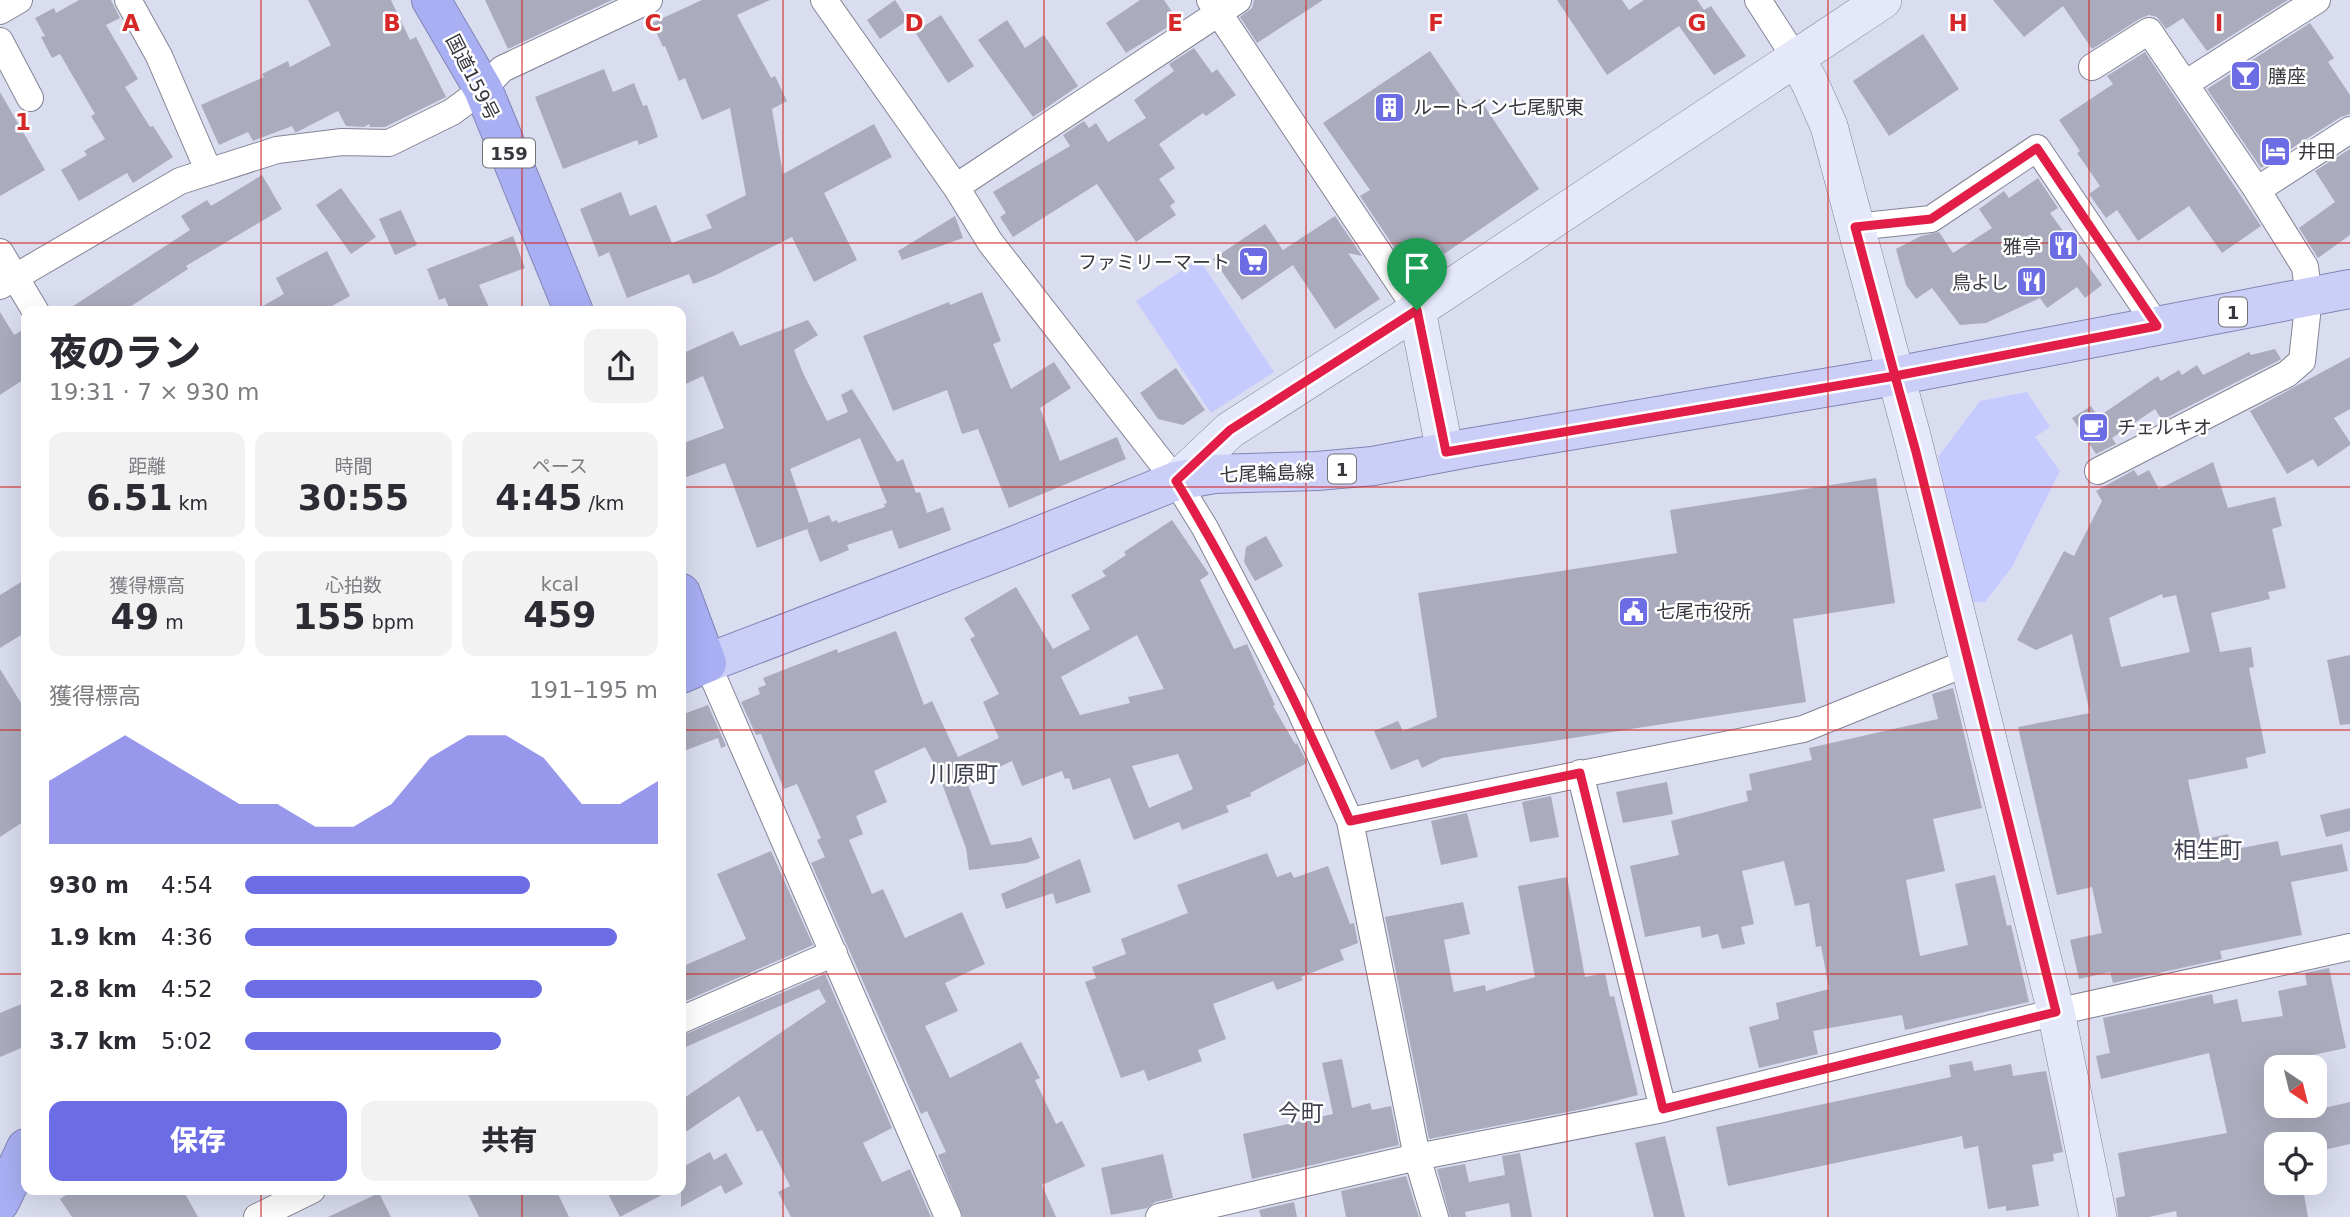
<!DOCTYPE html>
<html lang="ja">
<head>
<meta charset="utf-8">
<style>
  :root { --surface:#fff; --page:#f2f2f3; --text:#2b2b33; --muted:#7c7c81; --accent:#6c6ce5 }
  body { margin:0; font-family:"DejaVu Sans","Noto Sans JP",sans-serif; background:var(--page); color:var(--text); height:100vh; display:flex; flex-direction:column; font-size:26px; white-space:nowrap }
  * { box-sizing:border-box; margin:0 }
  p { font-size:23px; color:var(--muted) }
  .icon { flex:none; width:38px; height:38px; fill:none; stroke:currentColor; stroke-width:2; stroke-linecap:round; stroke-linejoin:round }
  .map { position:relative; flex:1; overflow:hidden }
  .sheet { position:absolute; left:21px; top:306px; width:665px; height:889px; display:flex; flex-direction:column; background:var(--surface); border-radius:14px; box-shadow:0 7px 28px #0002 }
  .sheet>* { flex:none }
  .needle { width:46px; rotate:145deg }
  .controls { position:absolute; left:2264px; top:1055px; display:grid; gap:14px }
  .controls a { display:grid; place-items:center; width:63px; height:63px; border-radius:14px; background:var(--surface); box-shadow:0 7px 28px #0002; font-size:35px }
  .pin { position:absolute; display:grid; place-items:center; width:60px; height:60px; color:#fff; margin:-72px -30px; border-radius:50% 50% 50% 0; rotate:-45deg; box-shadow:0 0 7px #0007 }
  .pin .icon { rotate:45deg }
  .round { display:grid; place-items:center; flex:none; width:74px; height:74px; border-radius:14px; background:var(--page) }
  .headline { display:flex; align-items:center; justify-content:space-between; height:119px; padding:0 28px }
  h1 { font-size:38px; font-weight:800; line-height:52px }
  .figures { display:grid; grid-template-columns:repeat(3,1fr); gap:10px; height:119px; padding:7px 28px }
  .figures div { display:grid; align-content:center; border-radius:14px; background:var(--page); text-align:center }
  .figures b { font-size:35px; font-weight:800 }
  .figures small { font-size:19px; font-weight:400 }
  .figures p { font-size:19px }
  .chart { height:196px; padding:14px 28px }
  .chart p { display:flex; justify-content:space-between }
  .chart svg { width:100%; height:126px; margin-top:7px; fill:var(--accent); opacity:.7 }
  .primary-button { display:flex; gap:14px; margin-top:auto; padding:14px 28px }
  .primary-button a { flex:1; height:80px; border-radius:14px; background:var(--accent); color:#fff; font-size:28px; font-weight:800; line-height:80px; text-align:center }
  .primary-button a+a { background:var(--page); color:var(--text) }
  ul { padding:0 28px; list-style:none; font-size:23px }
  li { display:grid; grid-template-columns:112px 84px 1fr; align-items:center; height:52px }
  li i { height:18px; border-radius:9px; background:var(--accent) }
  .map>svg:first-child { display:block }
  .green { fill:#c5cbfe }
  .building { fill:#aaacbd; fill-rule:evenodd }
  .lines { fill:none; stroke-linecap:round; stroke-linejoin:round }
  .street-casing { stroke:#828494; stroke-width:28 }
  .secondary-casing { stroke:#828494; stroke-width:38 }
  .primary-casing { stroke:#8085b3; stroke-width:40 }
  .highway-casing { stroke:#8085b3; stroke-width:40 }
  .street { stroke:#fff; stroke-width:26 }
  .secondary { stroke:#e5e7fb; stroke-width:37 }
  .primary { stroke:#cbcff8; stroke-width:38 }
  .highway { stroke:#a8aff3; stroke-width:38 }
  .route-casing { stroke:#fff; stroke-width:14 }
  .route { stroke:#e11d48; stroke-width:9 }
  .grid { fill:none; stroke:#d62828; stroke-width:2; stroke-opacity:0.55 }
  .labels { text-anchor:middle; dominant-baseline:central; stroke-width:5; stroke-linejoin:round; paint-order:stroke }
  .shield { fill:#fff; stroke:#727377; stroke-width:2 }
  .shield-label { font-size:18px; font-weight:bold; fill:#36373d }
  .poi-label { font-size:19px; fill:#36373d; stroke:#fff; text-anchor:start }
  .street-label { font-size:19px; fill:#36373d; stroke:#fff }
  .quarter-label { font-size:23px; fill:#414251; stroke:#fff }
  .grid-label { font-size:23px; text-anchor:middle; font-weight:bold; fill:#d62828; stroke:#fff; stroke-width:5; stroke-linejoin:round; paint-order:stroke }
</style>
</head>
<body>
<div class="map">
<svg width="2350" height="1217" viewBox="0 0 2350 1217">
  <rect width="100%" height="100%" fill="#daddef"/>
  <path class="green" d="M1199,259L1274,372L1211,413L1136,301Z
    M2027,392L2050,427L2035,437L2060,471L2012,567L1985,602H1968L1938,457L1980,401Z"/>
  <path class="building" d="M79,0H111L120,18L106,25L138,79L125,87L150,127L153,126L173,157L133,183L127,173L79,201L61,170L87,155L84,151L105,139L91,116L95,114L60,54L52,58L41,37L45,36L35,18L54,8L56,13Z
    M308,0H391L410,40L416,37L446,97L385,127H370L369,124L364,127L346,126L338,111L297,132H295L292,126L253,141L248,132L219,145L201,105L264,77L262,74L288,61L290,67L331,45Z
    M485,0H612L508,49Z
    M702,0H770L737,15L771,78L775,76L787,101L772,109L783,174L874,124L892,157L824,193L857,260L814,282L792,237L716,275L693,284L689,274L627,298L609,252L599,257L580,209L621,192L630,216L656,205L672,243L712,228L706,215L746,195L730,108L702,120L685,78L679,81L665,46L663,47L652,23Z
    M895,0L908,20L880,39L867,20Z
    M1140,0H1164L1177,19L1174,21L1176,22L1126,53L1106,23Z
    M1254,0H1323L1257,43L1240,17L1252,8Z
    M1557,0H1622L1629,10L1644,0H1697L1704,10L1711,6L1746,56L1714,75L1679,26L1607,75Z
    M1993,0H2288L2207,51L2183,18L2166,29L2157,17L2149,15L2141,18L2092,49L2063,6L2024,37Z
    M941,15L974,66L948,83L915,32Z
    M1007,20L1025,48L1044,35L1078,86L1033,117L978,40Z
    M2310,23L2334,58L2328,62L2350,95V114L2341,117L2261,168L2207,89Z
    M1923,34L1959,89L1889,136L1853,81Z
    M1194,48L1212,73L1217,69L1236,95L1206,116L1203,113L1159,144L1175,168L1159,179L1175,202L1170,206L1176,215L1136,242L1097,184L1013,237L1000,217L1006,213L993,192L1070,146L1063,135L1084,121L1089,128L1096,123L1108,142L1146,118L1134,100L1174,71L1169,64Z
    M1430,51L1468,107L1480,99L1539,189L1444,254L1439,246L1410,266L1406,265L1360,196L1370,190L1323,123Z
    M2145,52L2261,226L2222,253L2189,206L2138,241L2117,210L2106,218L2089,194L2100,186L2077,153L2080,151L2059,120L2113,84L2107,76Z
    M604,69L613,92L634,83L643,106L647,105L658,137L639,145L637,140L563,169L535,97Z
    M0,92L45,170L0,196Z
    M2350,149V235L2318,258L2299,228L2335,202L2315,171Z
    M262,175L282,209L186,266L188,269L122,312H64L190,230L181,216L207,200L211,206Z
    M2038,178L2058,208L2050,213L2102,285L2085,298L2077,287L2047,308L2040,298L1986,323L1960,325L1932,288L1916,299L1906,285L1896,249L1921,236L1939,232L1953,253L1992,228L1979,209L2004,191L2009,198Z
    M341,188L376,237L351,254L316,205Z
    M401,210L417,245L395,255L379,219Z
    M955,216L963,238L902,260L898,251Z
    M1335,216L1362,256L1348,253L1380,299L1335,329L1283,250Z
    M1265,224L1293,265L1242,300L1213,259Z
    M513,236L525,268L479,285L491,312H451L445,298L439,300L427,269Z
    M327,251L350,296L321,312H252L284,294L276,278Z
    M982,292L1001,341L993,344L1011,389L1054,362L1071,388L1040,408L1060,461L1117,437L1126,459L1009,508L978,429L962,434L947,390L893,411L863,336L949,302L950,305Z
    M0,312L14,335L26,328V378L0,395Z
    M808,320L818,335L794,350L803,373L827,421L848,412L841,395L852,389L897,462L903,459L916,493L920,492L927,513L943,507L951,530L899,549L892,530L847,545L849,550L820,562L807,529L757,548L725,463L681,479V444L724,428L703,376L681,386V354L733,331L740,346ZM860,438L887,503L884,504L885,507L838,523L837,520L832,522L829,515L809,523L790,469Z
    M2275,349L2281,359L2278,361L2162,420L2155,409L2112,438L2116,444L2096,454L2072,418L2091,406L2098,417L2158,376L2161,381L2179,370L2182,375L2197,365L2203,375L2249,352L2251,355Z
    M2350,357V409L2334,418L2350,442V445L2318,467L2313,459L2287,474L2250,411Z
    M1176,368L1205,410L1183,425L1158,419L1140,393Z
    M2213,462L2228,508L2275,497L2282,526L2272,529L2286,588L2268,592L2270,599L2211,613L2220,652L2251,647L2254,667L2249,668L2266,753L2246,758L2248,768L2188,780L2201,840L2228,834L2231,850L2278,841L2281,856L2342,844L2348,871L2291,882L2302,935L2220,951L2222,959L2113,983L2110,972L2079,979L2070,940L2102,933L2092,887L2057,895L2018,727L2090,713L2072,634L2036,650L2017,640L2064,551L2074,556L2102,501L2096,491L2134,470L2138,476L2149,470L2159,489ZM2162,594L2163,598L2176,595L2190,652L2121,667L2109,618Z
    M1876,478L1895,603L1793,619L1806,702L1442,758L1422,768L1418,759L1391,770L1374,731L1398,721L1403,731L1437,717L1418,593L1677,553L1670,510Z
    M1172,520L1209,574L1200,580L1234,649L1247,644L1275,705L1273,706L1295,744L1297,743L1307,763L1250,793L1251,796L1226,806L1229,812L1182,830L1179,822L1134,840L1110,778L1073,790L1069,778L1065,779L1062,771L1022,786L1012,761L967,782L991,845L1021,841L1031,837L1040,858L1027,863L969,870L966,848L934,762H933L925,747L874,771L887,802L856,816L863,834L849,840L872,894L883,889L905,938L962,912L985,964L945,983L958,1011L925,1026L950,1078L1021,1042L1040,1078L1035,1080L1056,1124L1062,1121L1085,1166L1042,1185L1056,1217H963L938,1155L946,1152L927,1111L921,1114L811,863L825,857L817,840L821,838L797,784L784,789L761,734L756,735L741,702L760,694L758,688L766,685L763,678L837,649L838,653L896,631L924,705L932,701L958,757L999,738L983,702L999,694L970,639L975,636L964,618L1016,587L1053,649L1090,629L1071,595L1106,576L1102,571L1126,555L1124,552ZM1137,635L1164,689L1128,697L1130,703L1080,715L1061,677ZM1178,754L1193,789L1149,808L1132,766Z
    M1266,536L1283,566L1255,581L1244,562L1246,547Z
    M26,579V632L0,648V595Z
    M2350,655V724L2340,725L2327,660Z
    M0,669L26,711V820L0,837Z
    M1953,688L1982,808L1933,819L1945,871L1906,880L1920,956L1968,945L1955,884L1995,875L2007,926L2011,925L2029,1002L1905,1030L1902,1015L1813,1031L1818,1054L1759,1068L1749,1027L1779,1019L1776,1003L1829,989L1821,946L1816,947L1809,903L1795,906L1784,861L1742,871L1754,924L1741,927L1745,944L1722,949L1718,934L1702,938L1700,926L1645,937L1630,866L1679,855L1671,821L1748,801L1746,791L1752,790L1749,774L1812,760L1809,748L1938,719L1932,694Z
    M708,705L726,746L721,748L718,738L681,752V715Z
    M1667,782L1673,814L1623,823L1616,792Z
    M1551,796L1559,837L1530,842L1522,802Z
    M2350,808V831L2326,837L2320,815Z
    M1467,813L1478,857L1441,865L1431,821Z
    M771,851L813,945L681,1003V967L746,939L717,874Z
    M1267,853L1277,877L1291,872L1294,878L1328,866L1350,924L1354,923L1358,943L1340,950L1344,960L1301,977L1303,980L1277,990L1273,981L1213,1004L1226,1039L1198,1050L1202,1061L1148,1081L1144,1070L1121,1078L1085,982L1096,978L1092,967L1126,954L1121,939L1188,913L1177,885Z
    M1080,859L1091,892L1056,904L1053,893L1006,909L1001,894Z
    M1567,877L1585,977L1605,973L1610,997L1614,996L1638,1095L1583,1109L1429,1139L1385,917L1463,902L1470,934L1444,940L1454,992L1485,985L1486,991L1535,977L1518,886Z
    M2329,968L2346,1048L2313,1055L2324,1108L2350,1102V1144L2315,1152V1144H2277V1183H2302L2308,1217H2177L2176,1211L2149,1217H2118L2116,1198L2125,1196L2118,1153L2227,1133L2209,1053L2101,1079L2096,1056L2110,1053L2103,1018L2212,994L2214,1004L2237,999L2242,1022L2283,1016L2278,991L2307,985L2305,973ZM2277,1068H2315V1106H2277Z
    M825,974L892,1128L863,1143L882,1182L910,1169L931,1217H791L778,1192L790,1186L762,1130L757,1132L739,1096L681,1135V1100L826,1002L819,989L681,1049V1036Z
    M26,1002V1046L0,1057V1013Z
    M1342,1059L1352,1108L1370,1103L1372,1110L1391,1106L1399,1145L1252,1179L1243,1134L1333,1114L1322,1063Z
    M1972,1061L1974,1071L2011,1064L2013,1076L2046,1071L2063,1152L2053,1154L2054,1161L2032,1165L2039,1206L2006,1211V1206L1988,1209L1978,1146L1964,1149L1962,1136L1728,1186L1716,1127L1951,1077L1949,1065Z
    M1665,1136L1685,1217H1654L1635,1143Z
    M710,1152L714,1160L726,1153L743,1184L725,1194L721,1185L681,1207V1168Z
    M1520,1153L1532,1217H1511L1509,1203L1465,1212L1466,1217H1450L1437,1169L1465,1164L1469,1182L1505,1175L1502,1156Z
    M1163,1154L1173,1198L1155,1202L1147,1208L1111,1215L1101,1168Z
    M1406,1176L1419,1217H1346L1341,1191Z
    M74,1190H183L198,1217H72L60,1199Z
    M466,1190H556L569,1217H479Z
    M606,1190H671L620,1217Z
    M379,1193L391,1217H328Z
    M1294,1202L1297,1217H1261L1259,1210Z"/>
  <g class="lines">
    <defs>
      <path id="street" d="M128,0L159,56L209,172
        M824,0L956,187L990,242L1176,481L1205,528L1299,708L1350,821L1417,1157L1435,1217
        M1210,0L1417,310
        M1758,0L1796,59
        M0,11L19,0
        M0,41L30,98
        M2092,67L2149,31L2257,190L2305,267L2309,297L2302,361L2287,374L2098,471
        M2185,84L2317,0
        M956,187L1238,0
        M2257,190L2350,130
        M1855,227L1931,219L2037,148L2157,326
        M0,252L36,312
        M0,286L180,181L277,150L342,142L389,143L452,112L483,89L502,69L649,0
        M707,663L948,1217
        M1580,773L1663,1109
        M1350,821L1803,729L1969,662
        M681,1020L834,953
        M257,1217L312,1190
        M1159,1217L1417,1157L1663,1109L2056,1012L2350,947"/>
      <path id="secondary" d="M1796,59L1809,81L1829,126L1912,436L2056,1012L2098,1217
        M1417,310L1445,452
        M1176,481L1230,430L1417,310L1883,0"/>
      <path id="primary" d="M707,663L1013,546L1176,481L1214,474L1317,471L1373,466L1468,448L1895,376L2350,289"/>
      <path id="highway" d="M431,0L483,89L574,312
        M681,593L707,663L681,674
        M0,1202L26,1148"/>
    </defs>
    <use href="#street" class="street-casing"/>
    <use href="#secondary" class="secondary-casing"/>
    <use href="#primary" class="primary-casing"/>
    <use href="#highway" class="highway-casing"/>
    <use href="#street" class="street"/>
    <use href="#secondary" class="secondary"/>
    <use href="#primary" class="primary"/>
    <use href="#highway" class="highway"/>
  </g>
  <g class="lines">
    <defs>
      <path id="route" d="M1417,310L1230,430L1176,481C1242,589 1298,705 1350,821L1580,773L1663,1109L2056,1012L1916,452L1895,376L2157,326L2037,148L1931,219L1855,227L1895,376L1446,452L1417,310"/>
    </defs>
    <use href="#route" class="route-casing"/>
    <use href="#route" class="route"/>
  </g>
  <path class="grid" d="M261,0V312M522,0V312M783,0V1217M1044,0V1217M1306,0V1217M1567,0V1217M1828,0V1217M2089,0V1217M0,243H2350M0,487H26M681,487H2350M0,730H26M681,730H2350M0,974H26M681,974H2350M261,1190V1217M522,1190V1217"/>
  <defs>
    <symbol id="bar-square" viewBox="-11 -11 22 22"><rect x="-9" y="-9" width="18" height="18" rx="4" fill="#6c6ce5" stroke="#fff"/><path d="M-6-5H6L.8 .8V4.5H3.5V6h-7V4.5H-.8V.8Z" fill="#fff"/></symbol>
    <symbol id="building-square" viewBox="-11 -11 22 22"><rect x="-9" y="-9" width="18" height="18" rx="4" fill="#6c6ce5" stroke="#fff"/><path d="M-4-6H4V6H1V3H-1V6H-4ZM-2.5-4.3h1.7v1.8h-1.7ZM.8-4.3h1.7v1.8H.8ZM-2.5-1h1.7V.8h-1.7ZM.8-1h1.7V.8H.8Z" fill="#fff"/></symbol>
    <symbol id="hotel-square" viewBox="-11 -11 22 22"><rect x="-9" y="-9" width="18" height="18" rx="4" fill="#6c6ce5" stroke="#fff"/><path d="M-6-4.5h1.5V1H6V5H4.5V3h-9V5H-6ZM-4 0a1.8 1.8 0 1 1 3.6 0ZM.5 0V-2.5h3Q6-2.5 6 0Z" fill="#fff"/></symbol>
    <symbol id="restaurant-square" viewBox="-11 -11 22 22"><rect x="-9" y="-9" width="18" height="18" rx="4" fill="#6c6ce5" stroke="#fff"/><path d="M-5-6h1v4h1v-4h1v4h1v-4h1v5L-1.5 .5V6h-2V.5L-5-1ZM5-6V6H3V1.5H1.5Q1.5-4 5-6Z" fill="#fff"/></symbol>
    <symbol id="supermarket-square" viewBox="-11 -11 22 22"><rect x="-9" y="-9" width="18" height="18" rx="4" fill="#6c6ce5" stroke="#fff"/><path d="M-6-5.5h2.5l.6 2H6L4.5 2H-2.5L-4.4-4H-6ZM-1.5 3.2a1.3 1.3 0 1 0 .1 0ZM3 3.2a1.3 1.3 0 1 0 .1 0Z" fill="#fff"/></symbol>
    <symbol id="cafe-square" viewBox="-11 -11 22 22"><rect x="-9" y="-9" width="18" height="18" rx="4" fill="#6c6ce5" stroke="#fff"/><path d="M-5.5-4.5H6V0H3Q3 3.5 0 3.5H-2.5Q-5.5 3.5-5.5 0ZM3-3.2v2h1.7v-2ZM-6 4.5H4V6H-6Z" fill="#fff"/></symbol>
    <symbol id="civic-square" viewBox="-11 -11 22 22"><rect x="-9" y="-9" width="18" height="18" rx="4" fill="#6c6ce5" stroke="#fff"/><path d="M-.6-6.5H3V-4.5H.6V-3L4-1V1h2V6H-6V1h2V-1L-.6-3ZM-1.2 2.5V6h2.4V2.5Z" fill="#fff"/></symbol>
  </defs>
  <g fill-rule="evenodd">
    <use href="#bar-square" x="2228" y="58" width="35" height="35"/>
    <use href="#building-square" x="1372" y="90" width="35" height="35"/>
    <use href="#hotel-square" x="2258" y="134" width="35" height="35"/>
    <use href="#restaurant-square" x="2046" y="228" width="35" height="35"/>
    <use href="#supermarket-square" x="1236" y="244" width="35" height="35"/>
    <use href="#restaurant-square" x="2014" y="264" width="35" height="35"/>
    <use href="#cafe-square" x="2076" y="410" width="35" height="35"/>
    <use href="#civic-square" x="1616" y="594" width="35" height="35"/>
  </g>
  <g class="labels">
    <g class="shield">
      <rect x="483" y="138.5" width="52" height="29" rx="5"/>
      <rect x="2219" y="297.5" width="28" height="29" rx="5"/>
      <rect x="1328" y="454.5" width="28" height="29" rx="5"/>
    </g>
    <g class="shield-label">
      <text x="509" y="153">159</text>
      <text x="2233" y="312">1</text>
      <text x="1342" y="469">1</text>
    </g>
    <g class="poi-label">
      <text x="2268" y="76">膳座</text>
      <text x="1413" y="107">ルートイン七尾駅東</text>
      <text x="2298" y="151">井田</text>
      <text x="2041" y="246" text-anchor="end">雅亭</text>
      <text x="1230" y="262" text-anchor="end">ファミリーマート</text>
      <text x="2009" y="282" text-anchor="end">鳥よし</text>
      <text x="2117" y="427">チェルキオ</text>
      <text x="1656" y="611">七尾市役所</text>
    </g>
    <g class="street-label">
      <text transform="translate(473 77) rotate(63)">国道159号</text>
      <text transform="translate(1267 473) rotate(-2)">七尾輪島線</text>
    </g>
    <g class="quarter-label">
      <text x="964" y="774">川原町</text>
      <text x="2208" y="850">相生町</text>
      <text x="1301" y="1113">今町</text>
    </g>
  </g>
  <g class="grid-label">
    <text x="131" y="31">A</text>
    <text x="392" y="31">B</text>
    <text x="653" y="31">C</text>
    <text x="914" y="31">D</text>
    <text x="1175" y="31">E</text>
    <text x="1436" y="31">F</text>
    <text x="1697" y="31">G</text>
    <text x="1958" y="31">H</text>
    <text x="2219" y="31">I</text>
    <text x="23" y="130">1</text>
  </g>
</svg>
<div class="controls">
<a><svg class="needle" viewBox="-14 -14 28 28"><path d="M0-13l5 13h-10z" fill="#e53935"/><path d="M0 13l5-13h-10z" fill="#7c7c81"/></svg></a>
<a><svg class="icon" aria-label="locate" viewBox="0 0 24 24"><circle cx="12" cy="12" r="6"/><path d="M12 2v4M12 18v4M2 12h4M18 12h4"/></svg></a>
</div>
<div class="pin" style="left:1417px;top:310px;background:#1e9e55"><svg class="icon" aria-label="arrive" viewBox="0 0 24 24"><path d="M6 21V4h12l-3 4 3 4H6"/></svg></div>
<section class="sheet">
<div class="headline"><div><h1>夜のラン</h1><p>19:31 · 7 × 930 m</p></div><a class="round"><svg class="icon" aria-label="share" viewBox="0 0 24 24"><path d="M12 15V3M7 8l5-5 5 5M5 13v7h14v-7"/></svg></a></div>
<div class="figures">
<div><p>距離</p><b>6.51<small> km</small></b></div>
<div><p>時間</p><b>30:55</b></div>
<div><p>ペース</p><b>4:45<small> /km</small></b></div>
</div>
<div class="figures">
<div><p>獲得標高</p><b>49<small> m</small></b></div>
<div><p>心拍数</p><b>155<small> bpm</small></b></div>
<div><p>kcal</p><b>459</b></div>
</div>
<div class="chart"><p><span>獲得標高</span>191–195 m</p>
<svg viewBox="0 0 160 44" preserveAspectRatio="none"><path d="M0 44V22L10 14L20 6L30 14L40 22L50 30L60 30L70 38L80 38L90 30L100 14L110 6L120 6L130 14L140 30L150 30L160 22V44z"/></svg>
</div>
<ul>
<li><b>930 m</b>4:54<i style="width:69%"></i></li>
<li><b>1.9 km</b>4:36<i style="width:90%"></i></li>
<li><b>2.8 km</b>4:52<i style="width:72%"></i></li>
<li><b>3.7 km</b>5:02<i style="width:62%"></i></li>
</ul>
<div class="primary-button"><a>保存</a><a>共有</a></div>
</section>
</div>
</body>
</html>
